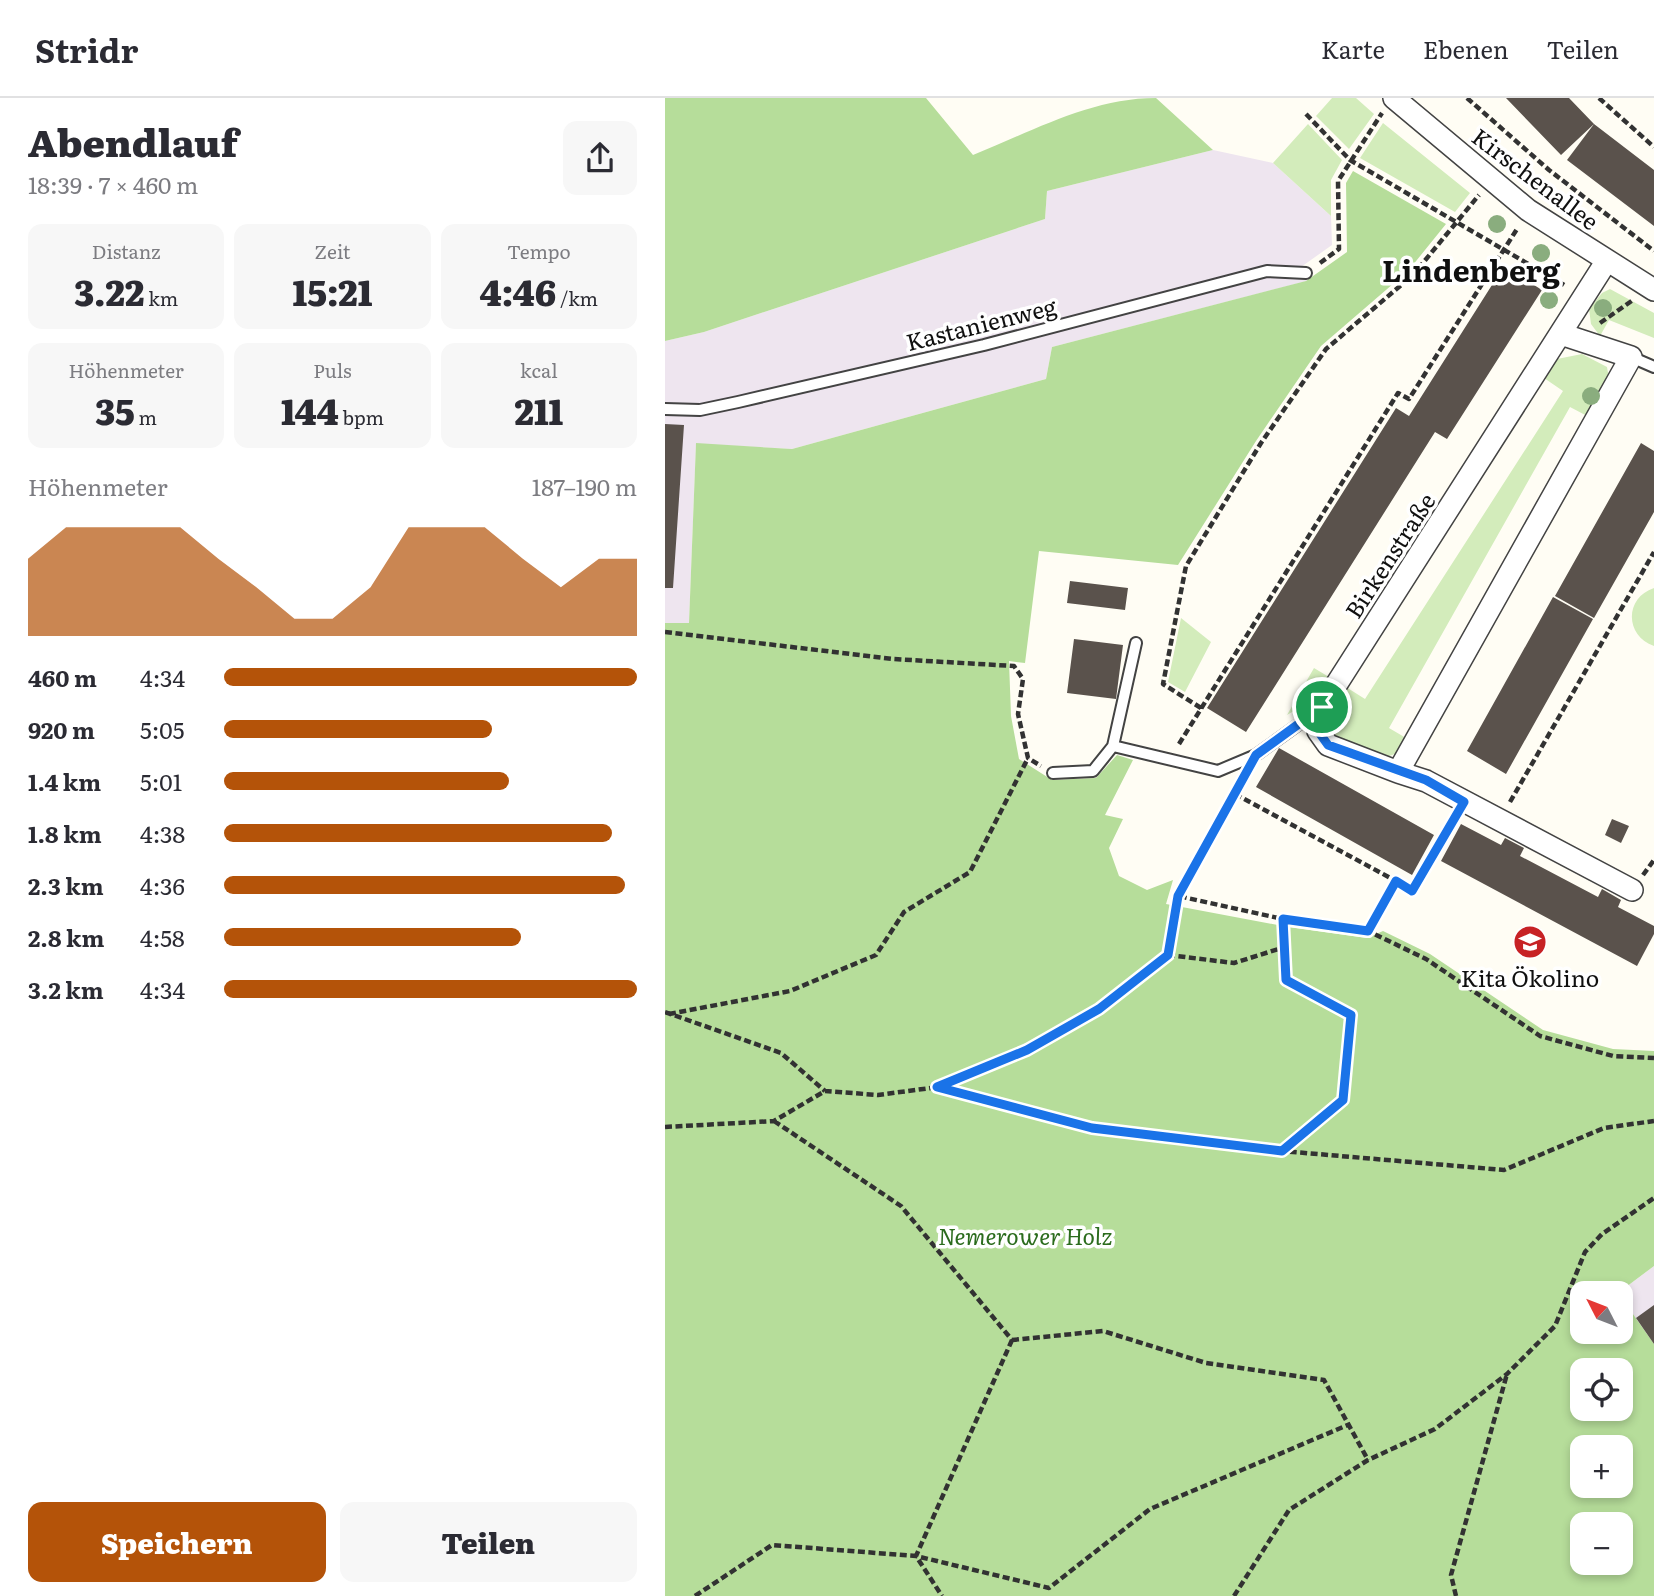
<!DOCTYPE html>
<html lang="de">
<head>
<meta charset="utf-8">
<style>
  :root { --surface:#fff; --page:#f7f7f7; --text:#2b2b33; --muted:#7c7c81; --line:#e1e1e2; --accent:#b45309 }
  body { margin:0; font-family:Literata,serif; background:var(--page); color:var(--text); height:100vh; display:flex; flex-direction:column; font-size:26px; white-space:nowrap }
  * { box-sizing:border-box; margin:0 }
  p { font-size:23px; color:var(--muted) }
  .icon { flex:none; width:38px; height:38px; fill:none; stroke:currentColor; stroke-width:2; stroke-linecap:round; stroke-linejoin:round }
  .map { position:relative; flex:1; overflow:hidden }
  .panel { display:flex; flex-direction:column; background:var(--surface); width:665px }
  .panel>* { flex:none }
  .needle { width:46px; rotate:312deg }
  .buttons { position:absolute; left:905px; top:1183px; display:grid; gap:14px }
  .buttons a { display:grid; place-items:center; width:63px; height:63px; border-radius:14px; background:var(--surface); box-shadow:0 4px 10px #0003; font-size:35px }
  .pin { position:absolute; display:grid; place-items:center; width:60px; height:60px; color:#fff; margin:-30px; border:4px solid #fff; border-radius:50%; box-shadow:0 2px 7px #0007 }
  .round { display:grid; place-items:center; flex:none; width:74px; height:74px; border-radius:14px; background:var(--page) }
  .overview { display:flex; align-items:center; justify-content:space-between; height:119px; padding:0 28px }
  h1 { font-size:38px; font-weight:800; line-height:52px }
  .stats { display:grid; grid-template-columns:repeat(3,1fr); gap:10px; height:119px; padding:7px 28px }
  .stats div { display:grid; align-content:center; border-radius:14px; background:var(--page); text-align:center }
  .stats b { font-size:35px; font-weight:800 }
  .stats small { font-size:19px; font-weight:400 }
  .stats p { font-size:19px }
  .chart { height:196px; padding:14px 28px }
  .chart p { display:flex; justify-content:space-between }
  .chart svg { width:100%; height:126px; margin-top:7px; fill:var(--accent); opacity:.7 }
  .action { display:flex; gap:14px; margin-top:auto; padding:14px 28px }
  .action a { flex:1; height:80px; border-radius:14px; background:var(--accent); color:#fff; font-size:28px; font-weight:800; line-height:80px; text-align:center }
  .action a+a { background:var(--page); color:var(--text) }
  ul { padding:0 28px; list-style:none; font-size:23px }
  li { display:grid; grid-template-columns:112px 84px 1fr; align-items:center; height:52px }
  li i { height:18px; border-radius:9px; background:var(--accent) }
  header { display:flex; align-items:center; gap:42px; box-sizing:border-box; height:98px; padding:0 35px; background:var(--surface); border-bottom:2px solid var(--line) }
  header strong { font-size:33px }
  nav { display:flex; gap:38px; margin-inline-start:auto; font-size:24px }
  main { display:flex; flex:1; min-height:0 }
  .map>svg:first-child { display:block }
  .industrial { fill:#eee5ef }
  .green { fill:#d3ecbb }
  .forest { fill:#b6dd9a; fill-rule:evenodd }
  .building { fill:#5a524c }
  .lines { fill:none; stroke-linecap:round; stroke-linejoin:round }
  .service-casing { stroke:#434343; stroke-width:14 }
  .minor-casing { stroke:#434343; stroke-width:24 }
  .path { stroke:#323232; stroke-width:4.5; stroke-dasharray:7 3.5; stroke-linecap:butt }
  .service { stroke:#fff; stroke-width:10 }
  .minor { stroke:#fff; stroke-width:21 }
  .tree { fill:#8aad7e }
  .route-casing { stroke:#fff; stroke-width:14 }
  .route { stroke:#1a73e8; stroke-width:9 }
  .labels { text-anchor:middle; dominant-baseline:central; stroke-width:7; stroke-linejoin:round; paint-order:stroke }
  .street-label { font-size:23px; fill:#101010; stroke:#fff }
  .poi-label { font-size:23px; fill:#101010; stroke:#fff }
  .park-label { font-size:23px; font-style:italic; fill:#2b6c1d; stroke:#fff }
  .district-label { font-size:30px; font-weight:bold; fill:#101010; stroke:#fff }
</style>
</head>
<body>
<header>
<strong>Stridr</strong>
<nav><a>Karte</a><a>Ebenen</a><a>Teilen</a></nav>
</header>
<main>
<section class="panel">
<div class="overview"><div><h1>Abendlauf</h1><p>18:39 · 7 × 460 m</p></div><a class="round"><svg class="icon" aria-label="share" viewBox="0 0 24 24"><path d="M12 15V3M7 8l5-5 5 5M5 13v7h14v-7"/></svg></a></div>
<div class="stats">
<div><p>Distanz</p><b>3.22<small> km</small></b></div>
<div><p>Zeit</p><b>15:21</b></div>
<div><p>Tempo</p><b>4:46<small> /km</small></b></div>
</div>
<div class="stats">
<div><p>Höhenmeter</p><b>35<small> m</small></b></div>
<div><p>Puls</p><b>144<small> bpm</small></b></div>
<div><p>kcal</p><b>211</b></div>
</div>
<div class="chart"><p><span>Höhenmeter</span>187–190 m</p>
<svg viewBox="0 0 160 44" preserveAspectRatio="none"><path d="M0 44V17L10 6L20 6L30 6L40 6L50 17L60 27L70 38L80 38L90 27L100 6L110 6L120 6L130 17L140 27L150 17L160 17V44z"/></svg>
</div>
<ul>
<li><b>460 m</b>4:34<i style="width:100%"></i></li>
<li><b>920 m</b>5:05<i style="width:65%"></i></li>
<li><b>1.4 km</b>5:01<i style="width:69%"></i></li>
<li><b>1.8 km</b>4:38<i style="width:94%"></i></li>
<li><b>2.3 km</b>4:36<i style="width:97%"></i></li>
<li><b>2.8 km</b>4:58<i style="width:72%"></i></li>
<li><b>3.2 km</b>4:34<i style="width:100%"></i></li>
</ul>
<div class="action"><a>Speichern</a><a>Teilen</a></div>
</section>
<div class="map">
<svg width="989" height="1498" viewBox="0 0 989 1498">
  <rect width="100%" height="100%" fill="#fffdf4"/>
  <path class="industrial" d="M548,52L608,65L666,118L667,147L636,169L642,183L387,249L381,281L127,351L31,346L24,526L0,525V243L39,234L380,121L382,93Z
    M989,1168V1246L953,1195Z"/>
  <path class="green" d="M667,0H691L709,16L684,51L651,18Z
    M718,25L805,95L790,114L695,60Z
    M643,26L677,62L666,82V118L608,65Z
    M945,191L989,215V240L944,222L935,238L926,226L924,211L937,195Z
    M917,256L942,269L944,281L924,319L905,309L724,630L741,640L732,655L722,659C702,652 653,643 666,613C670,605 676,597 681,589L700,601L898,293L879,280L892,261Z
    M989,490V548C960,538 959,500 989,490Z
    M516,520L546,544L520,594L503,584Z
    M649,570L664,579L649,601L622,617Z"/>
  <path class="forest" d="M0,0H261L308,57C368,33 426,0 491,0L548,52L382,93L380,121L39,234L0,243Z
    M688,73L781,126L743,173L656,248L591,343L513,467L374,453L360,565L344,563L346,618L354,661L387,682L431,680L452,657L468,662L440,717L458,721L444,750L454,778L482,792L508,782L501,806L623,829L702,840L718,833L765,856L878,932L948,951L989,953V1168L953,1195H917V1234H956V1199L989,1246V1498H0V525H24L31,345L127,351L381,281L387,249L641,183L682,154L681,85ZM917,1272H956V1311H917ZM917,1349H956V1388H917ZM917,1426H956V1465H917Z"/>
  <path class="building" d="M841,0H904L929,26L896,57Z
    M929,26L989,72V128L902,62Z
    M839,168L877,192L782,341L770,334L581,634L542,610L731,310L744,318Z
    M0,326L19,327L8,490H0Z
    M976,345L989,353V414L929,520L890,498Z
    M405,483L463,490L460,512L402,505Z
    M888,499L928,521L841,676L802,653Z
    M409,541L458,547L451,601L402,595Z
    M614,650L769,737L747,777L591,689Z
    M947,721L964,728L956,745L940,737Z
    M796,726L836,747L840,740L859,750L855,758L933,799L937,791L956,802L953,809L989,828V836L972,868L776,763Z
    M989,1207V1246L971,1220Z"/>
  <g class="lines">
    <defs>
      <path id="service" d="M966,259L989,269
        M0,311L35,312L73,304L319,247L602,173L641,175
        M448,648L471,545
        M388,675L428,673L448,648L553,673L591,657L655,611"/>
      <path id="minor" d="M729,0L863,112L989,192
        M896,236L966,259L733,674L663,647L653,633L657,609L941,164
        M733,674L761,683L967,792"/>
    </defs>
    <use href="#service" class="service-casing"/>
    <use href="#minor" class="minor-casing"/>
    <path class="path" d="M802,0L884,72L989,153
      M934,0L989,49
      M641,16L685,62L901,188
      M655,165L674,151L673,83L717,15
      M935,225L968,202
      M0,534L228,561L349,568L358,581L353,616L363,660L376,668
      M536,610L498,586L521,468L596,345L661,251L748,177L814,97
      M514,646L733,295L744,301L852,131
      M578,680L513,798L618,821L703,833L761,861L875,938L948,958L989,960
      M570,696L731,783L703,833
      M845,704L989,454
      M978,777L989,762
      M731,783L747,793L788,721
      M503,857L569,865L620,849
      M0,914L116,955L160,993
      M4,916L125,893L211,857L239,814L305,774L363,660
      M273,988L362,952L434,910L503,857L513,798
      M109,1023L236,1108L347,1242
      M0,1029L109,1023L160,993L213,997L273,989L427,1030L617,1053L839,1072L939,1030L989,1023
      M617,1052L678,1002L686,917L621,882L618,821
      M347,1242L251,1458L384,1490L485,1411L685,1326
      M347,1242L438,1233L541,1265L659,1282L703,1362
      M30,1498L107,1447L251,1458L277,1498
      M569,1498L624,1412L703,1362L770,1331L842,1276L890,1228L920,1154L937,1136L989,1100
      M791,1498L786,1477L842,1276"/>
    <use href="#service" class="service"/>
    <use href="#minor" class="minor"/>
  </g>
  <g class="tree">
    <circle cx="832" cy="126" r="9"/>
    <circle cx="876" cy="155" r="9"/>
    <circle cx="884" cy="202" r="9"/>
    <circle cx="938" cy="210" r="9"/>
    <circle cx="926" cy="298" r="9"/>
    <circle cx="641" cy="596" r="9"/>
  </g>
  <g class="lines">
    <defs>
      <path id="route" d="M657,609L653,633L663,647L761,682L799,704L747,793L731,783L703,833L618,821L621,882L686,917L678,1002L617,1053L427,1030L272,989L362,952L434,911L503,857L513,798L591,657Z"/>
    </defs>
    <use href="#route" class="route-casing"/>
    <use href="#route" class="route"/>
  </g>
  <defs>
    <symbol id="school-disc" viewBox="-11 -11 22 22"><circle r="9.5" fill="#c72225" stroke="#fff"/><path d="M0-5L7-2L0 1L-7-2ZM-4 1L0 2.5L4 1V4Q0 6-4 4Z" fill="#fff"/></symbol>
  </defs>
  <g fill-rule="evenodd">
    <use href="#school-disc" x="846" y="825" width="38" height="38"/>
  </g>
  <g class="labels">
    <g class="street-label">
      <text transform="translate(871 80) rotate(37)">Kirschenallee</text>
      <text transform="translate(316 225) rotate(-14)">Kastanienweg</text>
      <text transform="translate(724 457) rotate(-57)">Birkenstraße</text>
    </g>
    <g class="poi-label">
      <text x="865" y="879">Kita Ökolino</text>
    </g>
    <g class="park-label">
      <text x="360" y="1137">Nemerower Holz</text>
    </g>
    <g class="district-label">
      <text x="806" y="171">Lindenberg</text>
    </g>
  </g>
</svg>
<div class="buttons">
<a><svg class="needle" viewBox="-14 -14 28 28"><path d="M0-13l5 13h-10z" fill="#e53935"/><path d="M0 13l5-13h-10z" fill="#7c7c81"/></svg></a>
<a><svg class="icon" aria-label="locate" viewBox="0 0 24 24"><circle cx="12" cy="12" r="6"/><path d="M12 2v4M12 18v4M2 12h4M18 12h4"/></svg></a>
<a>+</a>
<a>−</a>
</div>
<div class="pin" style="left:657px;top:609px;background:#1e9e55"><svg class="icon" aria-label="arrive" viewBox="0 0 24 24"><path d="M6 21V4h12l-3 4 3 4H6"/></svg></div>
</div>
</main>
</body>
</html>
